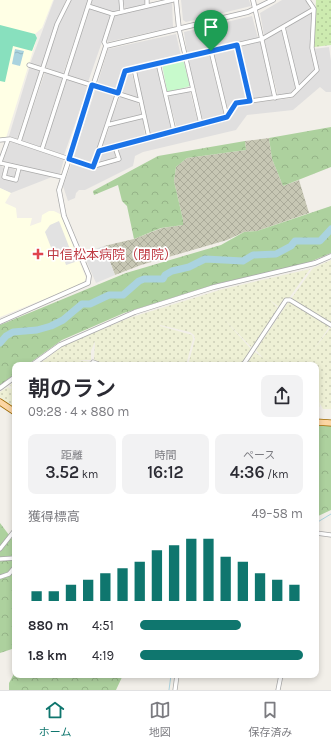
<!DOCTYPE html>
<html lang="ja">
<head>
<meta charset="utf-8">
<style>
  :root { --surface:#fff; --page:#f2f2f3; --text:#2b2b33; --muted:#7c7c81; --line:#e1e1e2; --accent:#0f766e }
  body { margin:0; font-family:Karla,"Noto Sans JP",sans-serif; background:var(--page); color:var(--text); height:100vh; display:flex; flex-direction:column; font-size:15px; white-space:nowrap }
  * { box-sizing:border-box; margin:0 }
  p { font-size:13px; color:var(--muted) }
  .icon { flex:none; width:22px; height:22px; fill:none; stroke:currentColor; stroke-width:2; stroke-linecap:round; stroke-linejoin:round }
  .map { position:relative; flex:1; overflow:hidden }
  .details { position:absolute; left:12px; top:362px; width:307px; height:316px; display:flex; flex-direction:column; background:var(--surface); border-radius:8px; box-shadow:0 2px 6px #0003 }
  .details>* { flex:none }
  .pin { position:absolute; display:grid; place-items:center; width:34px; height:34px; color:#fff; margin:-41px -17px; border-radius:50% 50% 50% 0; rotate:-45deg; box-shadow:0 0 4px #0007 }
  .pin .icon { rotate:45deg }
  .round { display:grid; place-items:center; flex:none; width:42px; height:42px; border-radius:8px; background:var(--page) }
  .overview { display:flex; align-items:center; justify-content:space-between; height:68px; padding:0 16px }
  h1 { font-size:22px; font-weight:600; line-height:30px }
  .metrics { display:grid; grid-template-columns:repeat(3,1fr); gap:6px; height:68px; padding:4px 16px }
  .metrics div { display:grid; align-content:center; border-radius:8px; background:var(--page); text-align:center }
  .metrics b { font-size:17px; font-weight:600 }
  .metrics small { font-size:11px; font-weight:400 }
  .metrics p { font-size:11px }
  .chart { height:112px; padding:8px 16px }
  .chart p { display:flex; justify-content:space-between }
  .chart svg { width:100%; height:72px; margin-top:4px; stroke:var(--accent); stroke-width:6 }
  ul { padding:0 16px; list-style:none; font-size:13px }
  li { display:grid; grid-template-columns:64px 48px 1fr; align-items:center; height:30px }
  li i { height:10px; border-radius:5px; background:var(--accent) }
  .menu { display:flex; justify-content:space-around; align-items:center; height:56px; border-top:1px solid var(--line); background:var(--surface); font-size:11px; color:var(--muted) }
  .menu a { display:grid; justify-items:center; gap:2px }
  .menu .selected { color:var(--accent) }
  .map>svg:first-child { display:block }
  .residential { fill:#e0dfdf }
  .education { fill:#ffffe5 }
  .construction { fill:url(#construction-cross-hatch) }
  .farmland { fill:url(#farmland-dots) }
  .grass { fill:url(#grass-dots) }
  .forest { fill:url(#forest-crowns) }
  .park { fill:#c8facc }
  .pitch { fill:#88e0be }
  .parking { fill:#e2e2e2 }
  .water { fill:url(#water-ripples) }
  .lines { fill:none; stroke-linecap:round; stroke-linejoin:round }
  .stream { stroke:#aad3df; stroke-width:1 }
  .river { stroke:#aad3df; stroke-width:7 }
  .minor-casing { stroke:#a9a9a9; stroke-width:5 }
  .tertiary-casing { stroke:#a9a9a9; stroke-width:5.5 }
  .primary-casing { stroke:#a06b00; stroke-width:7 }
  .minor { stroke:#fff; stroke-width:3.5 }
  .tertiary { stroke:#fff; stroke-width:4 }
  .primary { stroke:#fcd6a4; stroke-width:5.5 }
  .route-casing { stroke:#fff; stroke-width:8 }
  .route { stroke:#1a73e8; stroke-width:5 }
  .health-dot { fill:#e0444e; stroke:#fff; stroke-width:1.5 }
  .labels { text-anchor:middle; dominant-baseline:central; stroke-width:3.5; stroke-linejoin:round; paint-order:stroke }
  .health-label { font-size:13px; fill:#be3a42; stroke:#fff; text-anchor:start }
</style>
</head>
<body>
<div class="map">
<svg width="331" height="690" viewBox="0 0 331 690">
  <defs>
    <pattern id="construction-cross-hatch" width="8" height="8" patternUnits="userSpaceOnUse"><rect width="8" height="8" fill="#c7c7b4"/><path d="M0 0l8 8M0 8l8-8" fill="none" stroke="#abab9a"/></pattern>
    <pattern id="farmland-dots" width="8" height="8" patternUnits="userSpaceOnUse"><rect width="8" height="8" fill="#eef0d5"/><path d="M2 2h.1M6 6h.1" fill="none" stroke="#ccceb7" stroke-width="1.8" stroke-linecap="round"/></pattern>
    <pattern id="grass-dots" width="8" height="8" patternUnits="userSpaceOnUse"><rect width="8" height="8" fill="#cdebb0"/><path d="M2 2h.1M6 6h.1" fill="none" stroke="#b0c997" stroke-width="1.8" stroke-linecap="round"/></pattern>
    <pattern id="forest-crowns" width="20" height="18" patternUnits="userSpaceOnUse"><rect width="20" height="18" fill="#add19e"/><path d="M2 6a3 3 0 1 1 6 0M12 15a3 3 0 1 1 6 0" fill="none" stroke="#95b388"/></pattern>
    <pattern id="water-ripples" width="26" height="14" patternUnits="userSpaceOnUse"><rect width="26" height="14" fill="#aad3df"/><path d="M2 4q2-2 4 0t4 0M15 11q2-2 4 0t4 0" fill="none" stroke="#92b5bf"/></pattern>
  </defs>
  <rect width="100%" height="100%" fill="#f2efe9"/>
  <path class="residential" d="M54,0H66L55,24L41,68L30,64Z
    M70,0H88L63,74L45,67L59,25Z
    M92,0H119L120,8L118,11L113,12L91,5Z
    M123,0H145V3L144,6L125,9Z
    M181,0H249L251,6L186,22L183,20Z
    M282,0H306L310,9L264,35L260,13Z
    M172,2L173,27L108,42L107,40L115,15Z
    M90,8L110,14L111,16L88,82L69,76L68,74Z
    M310,13L312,15L310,49L315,69L301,84L298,83L286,29V27Z
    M252,16L258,38L187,53L184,32Z
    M281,30L283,31L296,87L290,94L278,96L264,41Z
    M176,34L181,56L123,69L115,91L97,85L108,49Z
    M259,41L261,42L273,95L272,97L253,99L239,47Z
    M234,47L236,49L247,99L235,102L229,111L227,110L213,54Z
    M329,47L331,61V92H326L320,87L293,110L247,115L236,130L143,152L135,156L133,166L85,190H79L76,193L75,198L68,201L63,186L72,162L95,170L96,167L120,160L118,148L227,119L237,105L292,98L319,71L313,49Z
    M209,53L224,115L203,121L188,59Z
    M156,65L158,67L172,128L152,135L150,134L136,72Z
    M30,66L40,70L17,139L9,136Z
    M131,71L138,96L137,98L120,91L126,73Z
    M45,72L62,77V79L40,147L22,141V139Z
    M68,79L88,87L64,155L46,149L44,147L66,80Z
    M96,88L115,96L92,165L73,158V157Z
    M190,91L198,122L177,128L168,97L170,95Z
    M120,96L138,102L141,114L140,115L112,123L110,121Z
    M141,118L143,119L145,137L104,148L102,146L110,126Z
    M11,141L64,159L60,174L3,163L2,161Z
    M113,149L115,150V159L99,163L97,161L100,154Z
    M0,165L4,168L2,179L17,182L21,170L52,177L11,193L0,188Z
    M6 173a5 5 0 1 1 10 0a5 5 0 1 1-10 0Z"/>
  <path class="education" d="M0,0H53L42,28L35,34L37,38L6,138H0Z
    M0,188L11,193L5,203L16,208L17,218H32L30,226L41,222L42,215L49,211H54L60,214L86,278L84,283L0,317Z"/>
  <path class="construction" d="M269,138L272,159L283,186L299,180L309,213L257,231L244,232L227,240L141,265L115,275L104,246L134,239L162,228L183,225V220L174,181L176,167L187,158L246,150L245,141Z"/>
  <path class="farmland" d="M331,260V323L291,299L313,268Z
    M310,269L289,298L280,308L269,299L279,309L253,349L223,318L251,349L242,365H188L195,339L194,335L190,332L160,325V326L192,335L193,339L186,365H103L94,361L95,341L91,351V360H77L92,362L91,365H38L63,346L129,318L223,289Z
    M289,301L330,326L314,349L331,327V409H323L319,402L320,407L316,405V365H245L255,352L263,358L256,350Z
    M15,381V408L0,397V392L8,387L10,389L12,388L10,385Z"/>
  <path class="grass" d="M316,0H331V45L314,47Z"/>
  <path class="forest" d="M331,127V167L283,186L272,159L269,138Z
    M245,141L246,150L187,158L176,167L174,181L183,220V225L161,228L134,239L127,206L122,201L118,185L94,195L93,191L158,156Z
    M331,206V253L305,264L216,284L124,313L62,340L27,365H15V374L0,385V325L126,273L221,245L244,232L257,231Z
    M316,426H331V510L316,517Z
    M0,523L12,539L15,536V648L0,653Z
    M15,672V675H123L116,690H9V683Z"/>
  <path class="park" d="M183,59L190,86L169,92L167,91L162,64Z"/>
  <path class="pitch" d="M0,25L35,34L37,38L32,51L13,46L5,82L0,81Z"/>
  <path class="parking" d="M59,221L75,262L66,265L63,256L57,254L54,249L52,250L45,232L50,225Z
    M104,246L115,275L96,283L83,253Z"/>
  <path class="water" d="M15,49L24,51L20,66L12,64Z"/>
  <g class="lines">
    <path class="stream" d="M316,523L331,514
      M169,690L171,675"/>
    <path class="river" d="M0,343L6,336L13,332L37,330L51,326L63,320L82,304H90L109,295H123L139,281L144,279H163L165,275L172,271L189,267L205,259L243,261L253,255L276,254L291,246L295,241H320L331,229"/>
    <defs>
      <path id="minor" d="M121,0L122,12
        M147,0V6
        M88,6L113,14
        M255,9L275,98
        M283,27L298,89
        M179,29L201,124
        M237,45L250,101
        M106,46L104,42L113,14L173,0
        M211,51L227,117
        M158,63L174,131
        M29,65L141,101
        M134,69L149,138
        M166,94L193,89
        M107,125L144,116
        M0,140L10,139L19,142L93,167L125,71L262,39L314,9
        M19,142L57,24L69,0
        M42,149L90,0
        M99,151L223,119L227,117L236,103L292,95L317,70L312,48L314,9L308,0
        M0,162L8,140
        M0,163L62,177
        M7,165L4,177L16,180L19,168
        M94,166L119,159L115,147
        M92,365L93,362L101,365
        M243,365L286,300H290L331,325
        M316,533L331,535
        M0,549L15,530
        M0,559L15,558
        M0,577L9,574L15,567
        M175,690L177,675
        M278,690L281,675"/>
      <path id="tertiary" d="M176,0L179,29
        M253,0L255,9
        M0,322L88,283L89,276L64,216L59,190L106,46L248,12L273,0
        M32,365L60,345L135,312L214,287L315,263L331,256
        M0,388L15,377"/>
      <path id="primary" d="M0,402L15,412
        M316,422L331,423"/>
    </defs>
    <use href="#minor" class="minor-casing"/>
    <use href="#tertiary" class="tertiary-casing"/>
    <use href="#primary" class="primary-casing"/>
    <use href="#minor" class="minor"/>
    <use href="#tertiary" class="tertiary"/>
    <use href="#primary" class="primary"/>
  </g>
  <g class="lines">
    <defs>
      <path id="route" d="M237,45L250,101L236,103L227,117L99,151L93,167L69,159L92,85L118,93L125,71Z"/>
    </defs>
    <use href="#route" class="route-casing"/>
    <use href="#route" class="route"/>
  </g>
  <path class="health-dot" d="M36 248h4v4h4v4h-4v4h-4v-4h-4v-4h4z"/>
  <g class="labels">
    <g class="health-label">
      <text x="47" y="254">中信松本病院（閉院）</text>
    </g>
  </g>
</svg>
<div class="pin" style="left:211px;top:51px;background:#1e9e55"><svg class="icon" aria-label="arrive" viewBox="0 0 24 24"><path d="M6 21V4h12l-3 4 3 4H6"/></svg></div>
<section class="details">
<div class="overview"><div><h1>朝のラン</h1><p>09:28 · 4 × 880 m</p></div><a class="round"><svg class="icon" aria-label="share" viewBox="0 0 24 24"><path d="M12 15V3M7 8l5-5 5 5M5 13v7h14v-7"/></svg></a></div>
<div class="metrics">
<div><p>距離</p><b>3.52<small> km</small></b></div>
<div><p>時間</p><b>16:12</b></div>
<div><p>ペース</p><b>4:36<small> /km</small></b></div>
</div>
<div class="chart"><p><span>獲得標高</span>49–58 m</p>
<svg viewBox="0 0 160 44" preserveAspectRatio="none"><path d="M5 44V38M15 44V38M25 44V34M35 44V31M45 44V27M55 44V24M65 44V20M75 44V13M85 44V10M95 44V6M105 44V6M115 44V17M125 44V20M135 44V27M145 44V31M155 44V34"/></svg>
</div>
<ul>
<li><b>880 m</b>4:51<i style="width:62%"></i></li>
<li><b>1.8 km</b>4:19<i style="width:100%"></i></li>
</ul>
</section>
</div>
<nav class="menu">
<a class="selected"><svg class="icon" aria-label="home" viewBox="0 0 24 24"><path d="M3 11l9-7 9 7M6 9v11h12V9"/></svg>ホーム</a>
<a><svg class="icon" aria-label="map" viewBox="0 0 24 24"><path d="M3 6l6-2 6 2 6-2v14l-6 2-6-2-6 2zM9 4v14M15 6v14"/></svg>地図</a>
<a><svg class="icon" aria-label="saved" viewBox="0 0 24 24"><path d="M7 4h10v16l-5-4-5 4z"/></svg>保存済み</a>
</nav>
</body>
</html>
